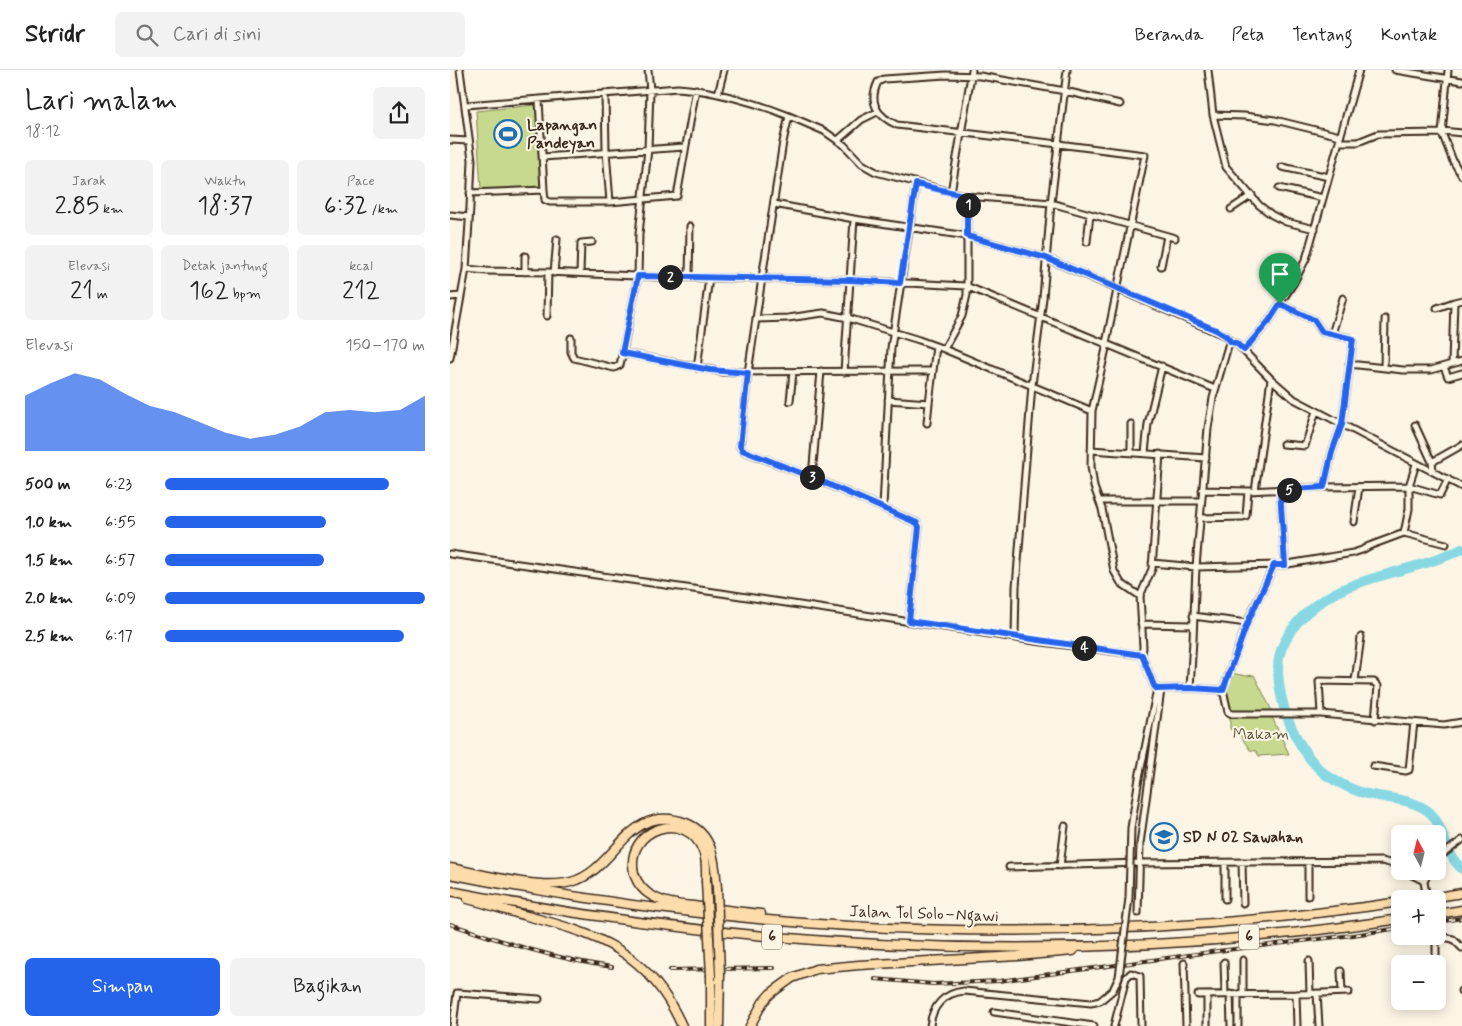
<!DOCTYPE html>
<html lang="id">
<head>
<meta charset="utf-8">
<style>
  :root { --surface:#fff; --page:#f2f2f2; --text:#222; --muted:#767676; --line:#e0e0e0; --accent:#2563eb }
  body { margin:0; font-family:Mynerve,sans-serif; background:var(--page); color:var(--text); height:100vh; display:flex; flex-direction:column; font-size:19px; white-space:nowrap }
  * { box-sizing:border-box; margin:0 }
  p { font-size:16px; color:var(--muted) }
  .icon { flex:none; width:28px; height:28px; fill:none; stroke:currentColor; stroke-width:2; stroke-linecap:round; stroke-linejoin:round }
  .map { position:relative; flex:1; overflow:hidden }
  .panel { display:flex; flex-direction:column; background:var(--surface); width:450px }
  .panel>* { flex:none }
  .needle { width:32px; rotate:353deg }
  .tools { position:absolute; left:941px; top:755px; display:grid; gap:10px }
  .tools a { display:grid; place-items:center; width:55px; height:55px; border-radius:8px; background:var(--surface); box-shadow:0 2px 12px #0003; font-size:25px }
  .pin { position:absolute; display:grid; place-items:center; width:42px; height:42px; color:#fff; margin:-51px -21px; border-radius:50% 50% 50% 0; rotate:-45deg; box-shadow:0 0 5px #0007 }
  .pin .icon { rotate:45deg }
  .km { position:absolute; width:25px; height:25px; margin:-12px; border-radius:50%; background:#222; color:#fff; font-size:14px; line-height:25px; text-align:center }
  .round { display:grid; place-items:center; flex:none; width:52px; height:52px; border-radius:8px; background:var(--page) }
  .headline { display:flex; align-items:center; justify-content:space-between; height:85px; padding:0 25px }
  h1 { font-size:28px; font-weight:600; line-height:38px }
  .figures { display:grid; grid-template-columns:repeat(3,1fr); gap:8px; height:85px; padding:5px 25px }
  .figures div { display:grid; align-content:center; border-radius:8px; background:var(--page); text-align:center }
  .figures b { font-size:25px; font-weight:600 }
  .figures small { font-size:14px; font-weight:400 }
  .figures p { font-size:14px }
  .chart { height:140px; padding:10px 25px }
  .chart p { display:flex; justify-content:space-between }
  .chart svg { width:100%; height:90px; margin-top:5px; fill:var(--accent); opacity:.7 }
  .action { display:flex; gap:10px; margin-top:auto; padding:10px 25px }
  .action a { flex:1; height:58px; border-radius:8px; background:var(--accent); color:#fff; font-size:20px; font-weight:600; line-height:58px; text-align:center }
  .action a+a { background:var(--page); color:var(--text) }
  ul { padding:0 25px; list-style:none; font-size:16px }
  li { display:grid; grid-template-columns:80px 60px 1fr; align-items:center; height:38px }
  li i { height:12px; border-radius:6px; background:var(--accent) }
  header { display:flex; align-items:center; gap:30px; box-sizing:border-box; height:70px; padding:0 25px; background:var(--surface); border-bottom:1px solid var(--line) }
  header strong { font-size:24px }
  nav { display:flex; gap:28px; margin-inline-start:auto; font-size:18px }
  .search { width:350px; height:45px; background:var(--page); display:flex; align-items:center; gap:12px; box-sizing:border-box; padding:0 18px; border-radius:8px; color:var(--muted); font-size:19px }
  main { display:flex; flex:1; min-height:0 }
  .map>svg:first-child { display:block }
  .green { fill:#c7d98e; stroke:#818256 }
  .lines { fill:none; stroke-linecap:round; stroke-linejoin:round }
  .river { stroke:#88d8e4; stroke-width:10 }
  .minor-casing { stroke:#3b2a1e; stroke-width:9 }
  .highway-casing { stroke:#3b2a1e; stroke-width:11 }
  .minor { stroke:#fcf5e5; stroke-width:5 }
  .highway { stroke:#fcdcab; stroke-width:8 }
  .rail-casing { stroke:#3b2a1e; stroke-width:4 }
  .rail { stroke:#fcf5e5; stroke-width:2; stroke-dasharray:5.5; stroke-linecap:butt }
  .minor-bridge-casing { stroke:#3b2a1e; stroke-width:9; stroke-linecap:butt }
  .highway-bridge-casing { stroke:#3b2a1e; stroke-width:11; stroke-linecap:butt }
  .minor-bridge { stroke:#fcf5e5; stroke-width:5 }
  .highway-bridge { stroke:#fcdcab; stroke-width:8 }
  .route-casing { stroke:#fff; stroke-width:10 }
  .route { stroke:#2563eb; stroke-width:6 }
  .labels { text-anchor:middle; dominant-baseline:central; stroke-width:4; stroke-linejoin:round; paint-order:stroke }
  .shield { fill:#fcf5e5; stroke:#75675a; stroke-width:1 }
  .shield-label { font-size:15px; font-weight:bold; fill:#3b2a1e }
  .poi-label { font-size:16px; font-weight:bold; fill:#3b2a1e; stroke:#fcf5e5; text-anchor:start }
  .park-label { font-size:16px; fill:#5e563a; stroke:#fcf5e5 }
  .street-label { font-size:16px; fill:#3b2a1e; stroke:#fcf5e5 }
</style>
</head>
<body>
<header>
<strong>Stridr</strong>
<div class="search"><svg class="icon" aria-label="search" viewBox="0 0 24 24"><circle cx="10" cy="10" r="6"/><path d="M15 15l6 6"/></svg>Cari di sini</div>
<nav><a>Beranda</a><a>Peta</a><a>Tentang</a><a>Kontak</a></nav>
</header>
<main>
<section class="panel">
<div class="headline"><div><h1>Lari malam</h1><p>18:12</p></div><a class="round"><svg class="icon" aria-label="share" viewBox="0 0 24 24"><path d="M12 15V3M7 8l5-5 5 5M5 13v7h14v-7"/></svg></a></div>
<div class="figures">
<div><p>Jarak</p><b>2.85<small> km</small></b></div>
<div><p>Waktu</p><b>18:37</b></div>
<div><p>Pace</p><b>6:32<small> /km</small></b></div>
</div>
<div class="figures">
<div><p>Elevasi</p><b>21<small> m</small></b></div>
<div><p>Detak jantung</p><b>162<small> bpm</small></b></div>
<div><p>kcal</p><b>212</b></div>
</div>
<div class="chart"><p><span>Elevasi</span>150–170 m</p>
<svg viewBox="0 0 160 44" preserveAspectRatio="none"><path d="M0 44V17L10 11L20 6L30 9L40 16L50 22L60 25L70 30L80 35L90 38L100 36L110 32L120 25L130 24L140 25L150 24L160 17V44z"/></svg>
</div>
<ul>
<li><b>500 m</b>6:23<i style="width:86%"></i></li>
<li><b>1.0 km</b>6:55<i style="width:62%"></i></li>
<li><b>1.5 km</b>6:57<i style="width:61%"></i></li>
<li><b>2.0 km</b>6:09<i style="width:100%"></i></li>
<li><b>2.5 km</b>6:17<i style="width:92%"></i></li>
</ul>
<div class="action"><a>Simpan</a><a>Bagikan</a></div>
</section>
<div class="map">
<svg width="1012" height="956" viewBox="0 0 1012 956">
  <rect width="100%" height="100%" fill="#fcf5e5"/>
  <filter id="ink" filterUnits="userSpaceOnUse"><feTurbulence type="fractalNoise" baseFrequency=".02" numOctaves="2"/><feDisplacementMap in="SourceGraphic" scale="10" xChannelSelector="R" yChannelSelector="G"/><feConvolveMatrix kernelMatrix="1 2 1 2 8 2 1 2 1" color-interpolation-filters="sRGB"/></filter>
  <g filter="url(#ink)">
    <path class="green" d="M86,35L90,117L31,119L26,41Z
      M781,603L796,606L804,605L822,641L788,642L781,640L776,620Z
      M814,646L822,647L839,684L809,686L806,681L800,680L789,664L780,659V648Z"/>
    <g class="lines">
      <path class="river" d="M1012,479C956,507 888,503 846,554C827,578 825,595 831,625C836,652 854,688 876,705C887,712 898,718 910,722C932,729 959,727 978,741C994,753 994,784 1012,799"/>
      <defs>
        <path id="minor" d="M758,0L763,45L776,97L809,135L822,145L836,152L865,159
          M945,0L1012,11
          M998,0L992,63L1003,91L1012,106
          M155,23L156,81L160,132
          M268,24L274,0
          M16,35L228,18C262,20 307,33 339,46L333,72L312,208L298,303L290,377L294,381L366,409L467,453L469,457L459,551
          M763,45L794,46L825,50L890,66
          M339,46L374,61L394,75L412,94L426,102L517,126L601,133L725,168
          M992,61L1012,63
          M0,70L19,71
          M388,70L411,50L427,42
          M889,72H908L928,64L992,63
          M93,87L234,77
          M832,97L879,107
          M829,118L873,128
          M94,120L95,130L100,132H160L227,126L246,19
          M501,122L522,0
          M20,123L94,120L89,30
          M324,134L404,149L517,166L596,188L776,266L781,272L786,273L821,309L844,329L1012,417
          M781,139L802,125
          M0,145L19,147
          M637,172L640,144
          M711,196L717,166
          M16,199L37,201L98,202L208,207L400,210L516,216L765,319
          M75,202V186
          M104,203L107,169
          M130,203L131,173L142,172
          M239,207L240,156
          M0,227L11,226
          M830,234L864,250L872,262L899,268L903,270L892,354L882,382L874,417
          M987,238L1004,232
          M97,246L98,202
          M307,249L338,248L373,243L398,248L469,270L494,279L642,341
          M882,264L893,228
          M121,268V282L124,288L164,298L170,295L188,206L189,164L198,79L200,20L198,0
          M656,273L695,85L608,74L447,55C427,46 418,33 428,12L434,9L496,5L530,6L615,21L670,34
          M657,274L642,341L641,396L644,417L652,439L664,501L671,513L690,526
          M494,279L512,246L517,225V126
          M794,280L819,251L844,212L856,189L909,0
          M173,283L273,302L476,301H483L486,276
          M0,288L16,199L20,137L22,90L10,0
          M1002,293L1004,232L1012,230
          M899,294L953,300H981L1012,291
          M994,297L998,307L1012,303
          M247,298L259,208
          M934,298L935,249
          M394,302L404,149
          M438,330L479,333L483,301
          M340,331L343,302
          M477,353L479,333
          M965,355L982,392
          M833,374L855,376L866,341
          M641,380L756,388
          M681,382V354
          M695,383L698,354L712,296
          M983,400L982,392L1012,375
          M362,407L371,301
          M752,420L798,421L874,417L959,416L966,394
          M830,420L835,495
          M805,421L821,309
          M650,431H751
          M433,437L441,278L466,114
          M750,448L793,447L796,446L798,421
          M904,452L909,417
          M954,463L996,474
          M0,484L271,523L585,571L692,585
          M702,493L746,497L832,495L903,483L912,480L919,476L954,463L959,439V416L990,425L998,409
          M743,546L797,553
          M691,554L743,555
          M565,567L566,517L582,315L593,228L601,133L617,0
          M905,611L911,567
          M740,618L773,620L778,642L782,644H871L994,655L1012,652
          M707,619L740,618L743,570L746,497L758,358L763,328L778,276L781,272
          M773,620L797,553L824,495
          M871,644L869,611L924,612L928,616L925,650
          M923,696L956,701L959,700L964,652
          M689,708L707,619L704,616L692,585L693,577L690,526L702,499L710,384
          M988,788L1012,770
          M792,792L793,833
          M858,792V826
          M610,796L615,756
          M559,797L689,793L932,791L943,794L950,799
          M954,801L972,810L974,812L976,823
          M974,812L979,801
          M775,829V793
          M688,843L690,774L711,620
          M986,866V888
          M988,866L1003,869L1012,878
          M793,890V924
          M859,891L860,924
          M774,892L775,924
          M734,893L736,956
          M891,901L892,922
          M1011,921H1012
          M867,923L869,956
          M780,924L781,956
          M788,924V956
          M846,924L899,922
          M748,925L846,924L847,956
          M757,925V956
          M544,942L644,956
          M3,956L7,923L89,929
          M480,956C482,936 494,923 514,921
          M664,956L676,908L681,903L690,906L691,956"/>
        <path id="highway" d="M0,798C33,804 89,820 121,812C167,800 177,731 236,753C264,764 265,793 267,818
          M0,804C312,867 635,879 950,832
          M256,811C256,801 257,790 253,781C237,738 174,758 184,803C187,814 195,823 206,828C219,835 236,835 251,837C271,839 291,842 311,844
          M0,821C313,882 634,897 950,849
          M18,829C38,834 57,841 77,846C150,865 199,882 232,956
          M975,829L1012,823
          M988,844L1012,840
          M261,906V956
          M269,956L270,905
          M300,956L313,932L320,924L342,908L366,899L409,895L568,886L623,881"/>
      </defs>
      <use href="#minor" class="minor-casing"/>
      <use href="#highway" class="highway-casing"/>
      <use href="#minor" class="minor"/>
      <use href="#highway" class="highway"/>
      <defs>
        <path id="rail" d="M988,852L1012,848
          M0,854C54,872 105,889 162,897
          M220,900L324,898
          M425,909L483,914L549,911L768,881L903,865L950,858"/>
      </defs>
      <use href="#rail" class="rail-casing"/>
      <use href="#rail" class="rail"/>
      <defs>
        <path id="minor-bridge" d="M514,921L641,933L650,931L663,920L669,907L679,828L681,758L689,708"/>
        <path id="highway-bridge" d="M256,811L261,906
          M267,818L270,905"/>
      </defs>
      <use href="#minor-bridge" class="minor-bridge-casing"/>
      <use href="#highway-bridge" class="highway-bridge-casing"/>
      <use href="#minor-bridge" class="minor-bridge"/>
      <use href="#highway-bridge" class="highway-bridge"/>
    </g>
  </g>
  <g class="lines" filter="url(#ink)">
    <defs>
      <path id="route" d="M466,114L517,126V166L596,188L766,260L776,266L781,272L786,273L794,280L819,251L830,234L864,250L872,262L903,269L892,354L882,382L874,417L830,420L835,495H824L797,554L773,620L740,618L707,619L704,616L692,585L459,551L469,457L467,453L366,409L292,380L290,376L298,303L260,300L172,283L188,206L400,210L450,213Z"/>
    </defs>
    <use href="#route" class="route-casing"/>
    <use href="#route" class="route"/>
  </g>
  <defs>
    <symbol id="stadium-ring" viewBox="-11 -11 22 22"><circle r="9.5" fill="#fcf5e5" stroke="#1f6fb2" stroke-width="1.5"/><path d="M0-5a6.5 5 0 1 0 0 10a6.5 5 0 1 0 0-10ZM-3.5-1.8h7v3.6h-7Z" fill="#1f6fb2"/></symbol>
    <symbol id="school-ring" viewBox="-11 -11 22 22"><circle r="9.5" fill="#fcf5e5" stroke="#1f6fb2" stroke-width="1.5"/><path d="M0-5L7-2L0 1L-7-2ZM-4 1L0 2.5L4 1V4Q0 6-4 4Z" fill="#1f6fb2"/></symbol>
  </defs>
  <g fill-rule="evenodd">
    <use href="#stadium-ring" x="42" y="48" width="32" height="32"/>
    <use href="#school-ring" x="698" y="751" width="32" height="32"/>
  </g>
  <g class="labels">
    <g class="shield">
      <rect x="312" y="854.5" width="20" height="25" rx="4"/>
      <rect x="789" y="854.5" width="20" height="25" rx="4"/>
    </g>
    <g class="shield-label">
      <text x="322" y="867">6</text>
      <text x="799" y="867">6</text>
    </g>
    <g class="poi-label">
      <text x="77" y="55">Lapangan<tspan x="77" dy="18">Pandeyan</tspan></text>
      <text x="733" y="767">SD N 02 Sawahan</text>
    </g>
    <g class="park-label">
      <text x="811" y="664">Makam</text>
    </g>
    <g class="street-label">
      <text transform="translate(474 844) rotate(2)">Jalan Tol Solo–Ngawi</text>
    </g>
  </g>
</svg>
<div class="tools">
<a><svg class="needle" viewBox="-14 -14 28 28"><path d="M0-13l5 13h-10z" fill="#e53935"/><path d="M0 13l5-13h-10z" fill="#767676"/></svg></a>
<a>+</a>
<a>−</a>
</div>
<div class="pin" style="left:830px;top:234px;background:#1e9e55"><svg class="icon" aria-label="arrive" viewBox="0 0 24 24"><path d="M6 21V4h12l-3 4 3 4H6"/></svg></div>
<b class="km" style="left:518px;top:135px">1</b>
<b class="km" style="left:220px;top:207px">2</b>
<b class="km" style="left:362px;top:407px">3</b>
<b class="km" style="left:634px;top:578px">4</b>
<b class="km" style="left:839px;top:420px">5</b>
</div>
</main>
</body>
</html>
